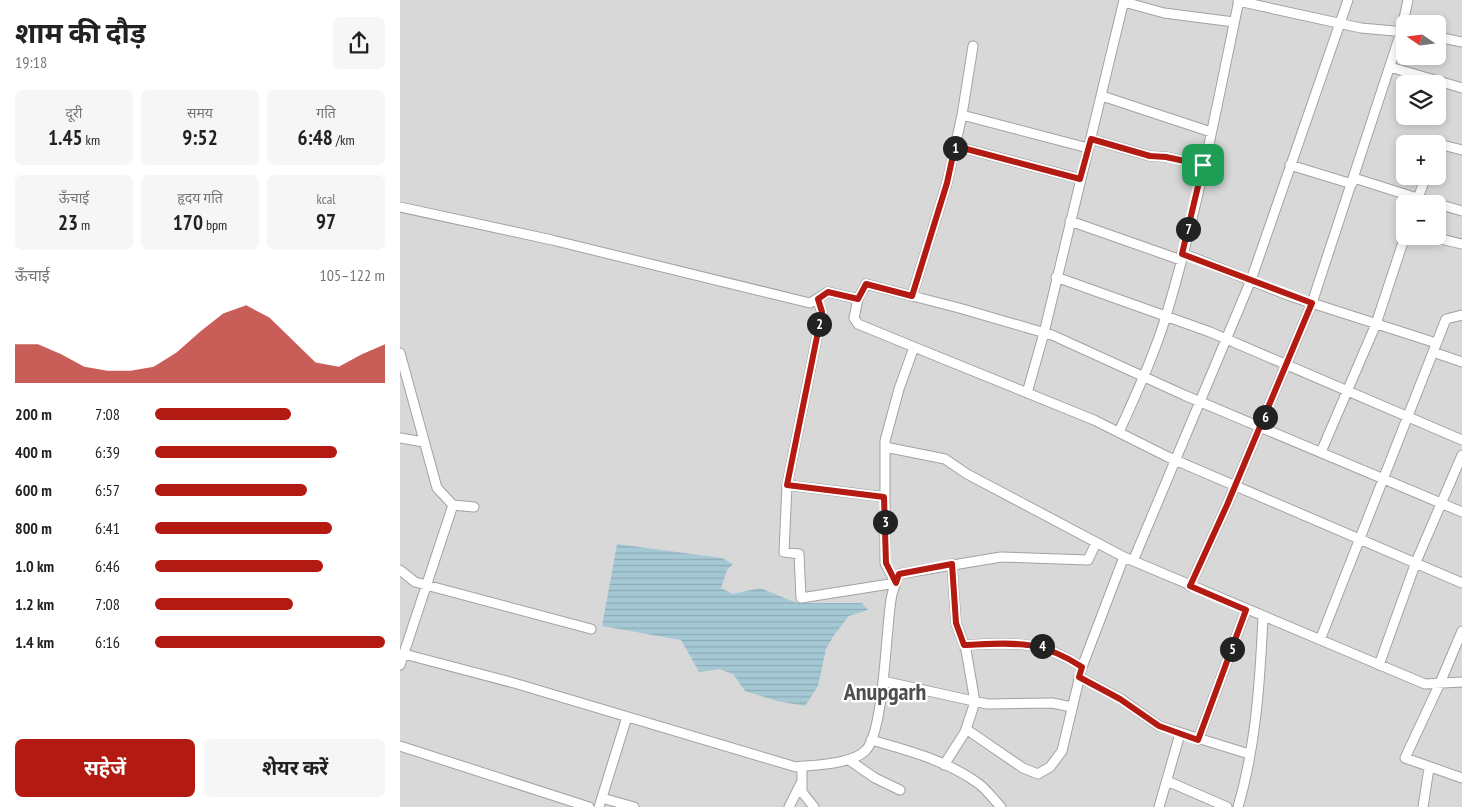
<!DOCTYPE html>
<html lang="hi">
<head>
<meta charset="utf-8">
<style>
  :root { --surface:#fff; --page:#f6f6f6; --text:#222; --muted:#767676; --accent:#b31a12 }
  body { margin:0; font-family:"PT Sans Narrow","Noto Sans Devanagari",sans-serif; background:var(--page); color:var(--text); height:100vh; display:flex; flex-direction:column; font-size:19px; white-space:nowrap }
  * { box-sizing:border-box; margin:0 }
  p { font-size:16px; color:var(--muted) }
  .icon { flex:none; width:28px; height:28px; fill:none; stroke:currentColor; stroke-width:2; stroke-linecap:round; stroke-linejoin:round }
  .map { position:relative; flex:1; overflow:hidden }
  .drawer { display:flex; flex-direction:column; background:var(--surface); width:400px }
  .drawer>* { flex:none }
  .needle { width:32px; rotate:284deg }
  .tools { position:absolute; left:996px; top:15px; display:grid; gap:10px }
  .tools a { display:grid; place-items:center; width:50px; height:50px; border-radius:8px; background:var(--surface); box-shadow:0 2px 8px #0003; font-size:25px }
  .pin { position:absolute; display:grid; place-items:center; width:42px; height:42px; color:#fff; margin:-21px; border-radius:10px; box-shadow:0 2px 8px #0006 }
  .km { position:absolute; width:25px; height:25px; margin:-12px; border-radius:50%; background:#222; color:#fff; font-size:14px; line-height:25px; text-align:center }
  .round { display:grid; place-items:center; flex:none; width:52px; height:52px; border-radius:8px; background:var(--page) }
  .headline { display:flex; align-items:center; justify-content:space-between; height:85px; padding:0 15px }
  h1 { font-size:28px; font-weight:700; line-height:38px }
  .metrics { display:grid; grid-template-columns:repeat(3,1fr); gap:8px; height:85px; padding:5px 15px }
  .metrics div { display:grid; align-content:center; border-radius:8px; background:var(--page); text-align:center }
  .metrics b { font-size:21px; font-weight:700 }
  .metrics small { font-size:14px; font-weight:400 }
  .metrics p { font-size:14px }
  .chart { height:140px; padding:10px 15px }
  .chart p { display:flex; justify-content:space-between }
  .chart svg { width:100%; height:90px; margin-top:5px; fill:var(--accent); opacity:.7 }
  .action { display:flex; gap:10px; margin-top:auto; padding:10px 15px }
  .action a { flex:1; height:58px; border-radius:8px; background:var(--accent); color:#fff; font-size:20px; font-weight:700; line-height:58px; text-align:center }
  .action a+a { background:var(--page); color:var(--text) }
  ul { padding:0 15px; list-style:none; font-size:16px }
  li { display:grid; grid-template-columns:80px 60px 1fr; align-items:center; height:38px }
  li i { height:12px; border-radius:6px; background:var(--accent) }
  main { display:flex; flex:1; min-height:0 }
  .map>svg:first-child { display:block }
  .residential { fill:#d9d8d8; fill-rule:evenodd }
  .water { fill:url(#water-rules) }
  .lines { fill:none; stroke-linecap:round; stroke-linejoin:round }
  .minor-casing { stroke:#a2a2a2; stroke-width:11 }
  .minor { stroke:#fff; stroke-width:9 }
  .route-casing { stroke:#fff; stroke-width:10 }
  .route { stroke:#b31a12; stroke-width:6 }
  .labels { text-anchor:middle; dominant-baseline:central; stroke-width:4.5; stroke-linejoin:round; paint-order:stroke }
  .district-label { font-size:24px; font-weight:bold; fill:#4e4e4e; stroke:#fff }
</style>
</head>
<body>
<main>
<section class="drawer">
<div class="headline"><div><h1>शाम की दौड़</h1><p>19:18</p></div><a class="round"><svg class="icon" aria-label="share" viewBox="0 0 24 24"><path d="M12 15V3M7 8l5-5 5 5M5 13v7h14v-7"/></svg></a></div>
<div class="metrics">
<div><p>दूरी</p><b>1.45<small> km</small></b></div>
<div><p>समय</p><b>9:52</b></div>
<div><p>गति</p><b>6:48<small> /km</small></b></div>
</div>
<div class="metrics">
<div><p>ऊँचाई</p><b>23<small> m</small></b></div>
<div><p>हृदय गति</p><b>170<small> bpm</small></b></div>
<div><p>kcal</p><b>97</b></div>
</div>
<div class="chart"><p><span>ऊँचाई</span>105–122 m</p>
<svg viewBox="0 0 160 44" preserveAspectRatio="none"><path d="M0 44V25L10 25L20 30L30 36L40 38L50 38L60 36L70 29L80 19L90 10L100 6L110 12L120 23L130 34L140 36L150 30L160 25V44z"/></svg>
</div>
<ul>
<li><b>200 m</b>7:08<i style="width:59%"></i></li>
<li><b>400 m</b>6:39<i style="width:79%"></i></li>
<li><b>600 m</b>6:57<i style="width:66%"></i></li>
<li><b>800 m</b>6:41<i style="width:77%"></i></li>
<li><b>1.0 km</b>6:46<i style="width:73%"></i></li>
<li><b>1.2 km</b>7:08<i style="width:60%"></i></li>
<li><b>1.4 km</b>6:16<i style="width:100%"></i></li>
</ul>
<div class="action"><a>सहेजें</a><a>शेयर करें</a></div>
</section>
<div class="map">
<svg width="1062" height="807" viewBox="0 0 1062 807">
  <defs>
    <pattern id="water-rules" width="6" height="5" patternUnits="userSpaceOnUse" patternTransform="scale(1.25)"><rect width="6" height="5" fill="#a5c8d5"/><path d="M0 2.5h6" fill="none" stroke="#8dabb6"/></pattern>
  </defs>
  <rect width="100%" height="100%" fill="#ebe8e1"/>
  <path class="residential" d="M0,0H1062V807H0ZM1005,24H1038V56H1005ZM1005,84H1038V116H1005ZM1005,144H1038V176H1005ZM1005,204H1038V236H1005Z"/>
  <path class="water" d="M217,544L322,558L333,564L327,570L321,588L333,594L360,588L397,603H462L468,610L449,616L434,635L426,649L418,686L405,706L377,701L345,691L333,674L319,669L299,672L281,640L202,626Z"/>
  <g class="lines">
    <defs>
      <path id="minor" d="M838,1L961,28L1005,32
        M724,2L764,13L834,22
        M1038,37L1062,42
        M990,67L1062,88
        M702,96L811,132
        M562,115L688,148
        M691,139L750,156L767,157L803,165
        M1038,144L1062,150
        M555,146L681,179
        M890,165L952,184
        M954,178L1036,204
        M1016,204L1026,176
        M1038,204L1062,211
        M0,207L152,240L410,303L428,292L458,299L454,318L458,324L514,347
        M670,221L781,260
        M1028,236L1062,244
        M782,253L890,296L1036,343
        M656,277L810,332L1062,440
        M512,296L547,183L562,115L573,46
        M417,299L422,312L387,485L384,552L399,554L401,598L496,583L485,563V441L499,389L514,347L694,420L768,457L1062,583
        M458,299L466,284L559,308L652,335L784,395L1062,512
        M1033,352L1062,362
        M0,353L37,488L53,505L74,507
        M627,393L644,333L724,0
        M719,432C736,394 754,356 766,316C797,213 817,105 839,0
        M0,438L24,442
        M485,447L545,459L567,474L724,557L1025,684L1062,682
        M921,452L976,324L1005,236
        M387,485L485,497
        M733,561L851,280L948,0
        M0,570L15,582L26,585L191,629
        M790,586L827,505L912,303L1001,32L1008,0
        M1062,631L1040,683L1005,758L1062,778
        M920,640L1046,319L1062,315
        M564,645C613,643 639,639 682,667
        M4,654L114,683L396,767C414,765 454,764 466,750C484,731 486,629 491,600C492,591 496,582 499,574L601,557L688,560L696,543
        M0,665L53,505
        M979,665L1016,562L1062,455
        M679,677L721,699L759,726L849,754
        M483,681L587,704L652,703L672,707
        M566,729L623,768L638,774L650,767L662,751L682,667L724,557
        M471,740C507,750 548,761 579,784C587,790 594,800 601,807
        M798,740L846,610
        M0,746L189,807
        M449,760L475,778L500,790
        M544,765L565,732L575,702L566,650L556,623L552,564
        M402,766V792L414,807
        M767,781L827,807
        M202,798L234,807
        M199,807L227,717
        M389,807L401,783
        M759,807L780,734
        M838,807C856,746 860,681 863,617
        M1023,807L1029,768"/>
    </defs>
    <use href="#minor" class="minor-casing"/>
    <use href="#minor" class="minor"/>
  </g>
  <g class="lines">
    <defs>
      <path id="route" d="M691,139L750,156L766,157L803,165L782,254L912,303L827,505L790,586L846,610L798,740L759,726L720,699L679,677L682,667C639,639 613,643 564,645L556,623L552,564L499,574L496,583L486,563L484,497L387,485L422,312L418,299L428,292L458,299L466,284L512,296L547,183L555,146L680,179Z"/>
    </defs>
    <use href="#route" class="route-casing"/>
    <use href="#route" class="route"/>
  </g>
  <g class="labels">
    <g class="district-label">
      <text x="485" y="691">Anupgarh</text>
    </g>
  </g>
</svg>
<div class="tools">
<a><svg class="needle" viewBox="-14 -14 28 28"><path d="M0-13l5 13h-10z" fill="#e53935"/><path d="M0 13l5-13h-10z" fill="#767676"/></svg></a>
<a><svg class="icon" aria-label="layers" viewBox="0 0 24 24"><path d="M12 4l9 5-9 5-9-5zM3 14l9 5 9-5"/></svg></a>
<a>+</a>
<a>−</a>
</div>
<div class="pin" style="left:803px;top:165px;background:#1e9e55"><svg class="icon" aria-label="arrive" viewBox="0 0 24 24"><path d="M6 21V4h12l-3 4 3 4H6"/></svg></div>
<b class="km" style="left:555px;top:148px">1</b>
<b class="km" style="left:419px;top:324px">2</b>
<b class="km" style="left:485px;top:522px">3</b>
<b class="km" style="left:642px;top:646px">4</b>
<b class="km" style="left:832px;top:649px">5</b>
<b class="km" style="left:865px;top:417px">6</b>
<b class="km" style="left:788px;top:229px">7</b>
</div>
</main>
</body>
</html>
